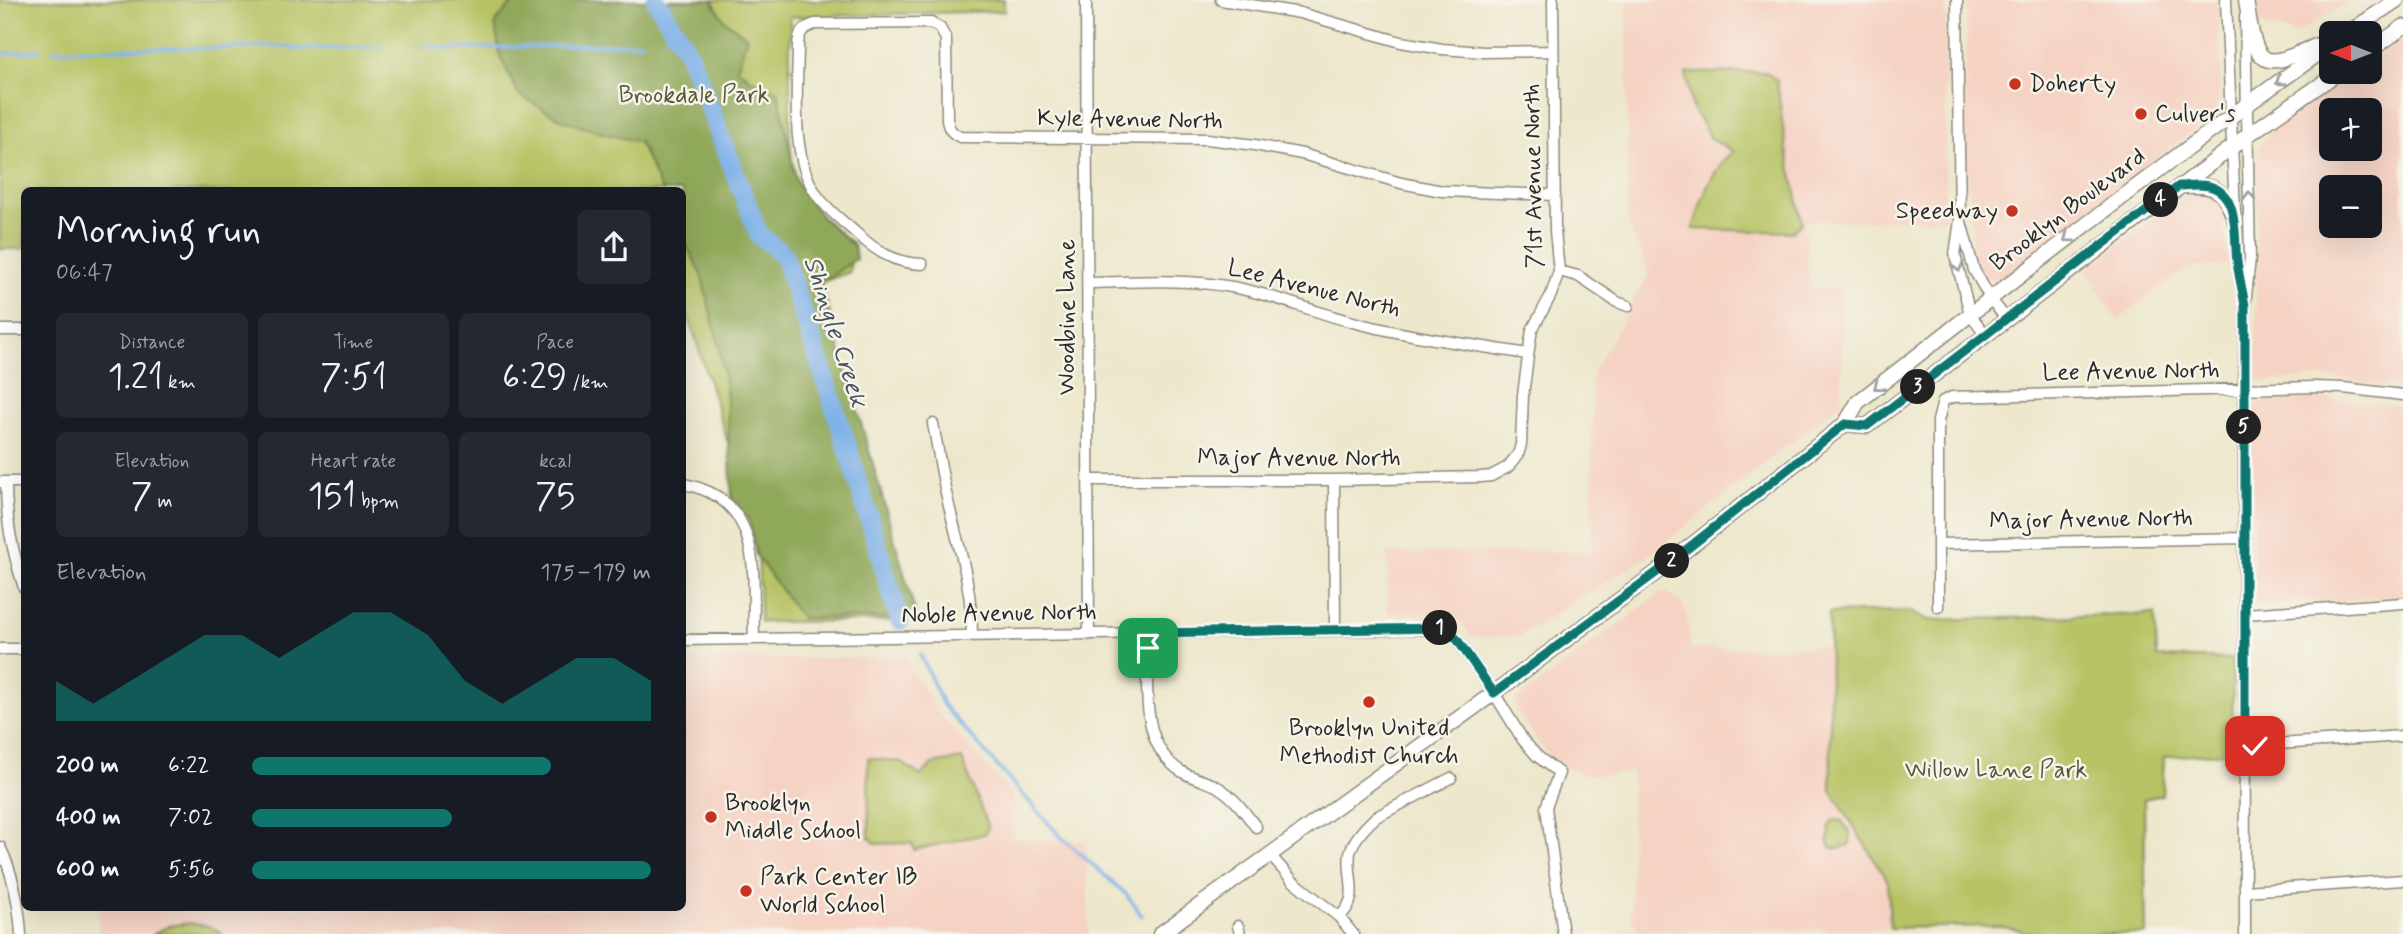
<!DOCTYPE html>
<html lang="en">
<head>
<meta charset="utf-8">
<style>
  :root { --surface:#171b24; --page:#242831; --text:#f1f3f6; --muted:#9ea1a6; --accent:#0f766e }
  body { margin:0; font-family:Mynerve,sans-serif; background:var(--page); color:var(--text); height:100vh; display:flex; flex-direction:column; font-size:26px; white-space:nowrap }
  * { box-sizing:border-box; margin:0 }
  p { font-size:23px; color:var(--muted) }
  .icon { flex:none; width:38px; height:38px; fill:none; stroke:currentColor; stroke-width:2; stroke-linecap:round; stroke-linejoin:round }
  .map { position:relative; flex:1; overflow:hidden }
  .drawer { position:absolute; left:21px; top:187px; width:665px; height:724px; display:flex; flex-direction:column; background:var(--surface); border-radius:10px; box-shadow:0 7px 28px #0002 }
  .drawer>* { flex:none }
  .needle { width:46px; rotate:270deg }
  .buttons { position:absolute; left:2319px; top:21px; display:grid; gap:14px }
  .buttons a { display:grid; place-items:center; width:63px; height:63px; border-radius:10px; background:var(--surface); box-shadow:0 7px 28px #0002; font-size:35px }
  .pin { position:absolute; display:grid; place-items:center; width:60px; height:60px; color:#fff; margin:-30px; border-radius:14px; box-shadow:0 4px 10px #0006 }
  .km { position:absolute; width:35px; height:35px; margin:-18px; border-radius:50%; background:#222; color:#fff; font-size:19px; line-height:35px; text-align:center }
  .round { display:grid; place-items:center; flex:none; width:74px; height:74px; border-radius:10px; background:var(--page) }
  .head { display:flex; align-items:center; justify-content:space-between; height:119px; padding:0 35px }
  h1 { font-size:38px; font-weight:600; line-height:52px }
  .stats { display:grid; grid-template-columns:repeat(3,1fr); gap:10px; height:119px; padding:7px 35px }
  .stats div { display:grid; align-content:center; border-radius:10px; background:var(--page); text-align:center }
  .stats b { font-size:35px; font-weight:600 }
  .stats small { font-size:19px; font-weight:400 }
  .stats p { font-size:19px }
  .chart { height:196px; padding:14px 35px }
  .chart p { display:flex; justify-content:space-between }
  .chart svg { width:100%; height:126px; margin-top:7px; fill:var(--accent); opacity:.7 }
  ul { padding:0 35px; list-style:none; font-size:23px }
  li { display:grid; grid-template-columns:112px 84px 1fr; align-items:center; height:52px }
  li i { height:18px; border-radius:9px; background:var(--accent) }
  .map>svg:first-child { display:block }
  .built { fill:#f5d2c3; fill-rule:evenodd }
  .green { fill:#b6c264; stroke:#707648; stroke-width:2 }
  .forest { fill:#90a85a; stroke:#5e6a42; stroke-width:2 }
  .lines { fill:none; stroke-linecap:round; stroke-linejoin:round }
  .stream { stroke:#7db0e9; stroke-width:3.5 }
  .river { stroke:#7db0e9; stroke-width:19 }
  .minor-casing { stroke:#8c897c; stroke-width:13 }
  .major-casing { stroke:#8c897c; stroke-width:17 }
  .minor { stroke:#fff; stroke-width:10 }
  .major { stroke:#fff; stroke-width:14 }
  .oneway { stroke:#a0a0a0 }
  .route-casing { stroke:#fff; stroke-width:14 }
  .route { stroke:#0f766e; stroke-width:9 }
  .poi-dot { fill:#c8321e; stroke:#f7f3e8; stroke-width:2.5 }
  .labels { text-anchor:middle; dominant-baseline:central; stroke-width:5; stroke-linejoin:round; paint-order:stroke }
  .poi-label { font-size:24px; fill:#2b2b2b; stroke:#f7f3e8; text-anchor:start }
  .park-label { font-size:24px; fill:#55583c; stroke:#f7f3e8 }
  .street-label { font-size:24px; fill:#2b2b2b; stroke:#f7f3e8 }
  .water-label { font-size:26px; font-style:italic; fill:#445364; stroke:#f7f3e8 }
</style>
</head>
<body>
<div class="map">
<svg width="2403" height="934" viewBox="0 0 2403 934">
  <rect width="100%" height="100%" fill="#f7f3e8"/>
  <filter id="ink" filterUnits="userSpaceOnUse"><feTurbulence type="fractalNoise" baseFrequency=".0143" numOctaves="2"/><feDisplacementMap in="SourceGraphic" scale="14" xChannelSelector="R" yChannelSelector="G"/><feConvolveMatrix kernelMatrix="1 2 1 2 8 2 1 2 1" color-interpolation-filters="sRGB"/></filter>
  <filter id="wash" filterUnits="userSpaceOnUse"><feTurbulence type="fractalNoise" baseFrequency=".00686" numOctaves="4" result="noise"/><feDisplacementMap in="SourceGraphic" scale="28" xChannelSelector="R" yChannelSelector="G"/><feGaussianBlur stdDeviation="1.57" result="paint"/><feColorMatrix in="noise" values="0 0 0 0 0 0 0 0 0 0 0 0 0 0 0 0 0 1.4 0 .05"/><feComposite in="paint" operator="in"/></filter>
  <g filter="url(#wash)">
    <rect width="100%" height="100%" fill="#ede7cc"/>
    <path class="built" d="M1627,0H1946L1945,219L1805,222L1809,287L1841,289L1842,402L1648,556L1519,636L1471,637L1464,625L1452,615L1430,613H1387L1388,553L1592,551V374L1649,274L1628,222Z
      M1967,0H2218L2221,80L2218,104L2212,116L2001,279L1995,280L1986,278L1979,273L1974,264L1965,127Z
      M2258,0H2351L2296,34L2259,24Z
      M2403,39V388L2324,377L2260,382L2256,378V359L2257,157L2261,143L2273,128L2355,72H2370V62ZM2331,110H2370V149H2331ZM2331,187H2370V226H2331Z
      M2208,190L2222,204L2228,264L2187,268L2117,320L2086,269L2189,193Z
      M2317,397L2403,407V597L2259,605L2255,603L2252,416L2254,406L2261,401Z
      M1661,593H1667L1678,599L1686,611L1691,649L1829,647L1831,789L1888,882L1890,928L1648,930L1640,932L1631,918L1632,772L1611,775H1584L1563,766L1547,753L1515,709V703L1517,699Z
      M904,657L941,716L1013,796L1014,839L1086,841L1089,934H98V908H682L683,660Z"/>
    <path class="green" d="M0,0H1004V11L790,17V135L793,176L817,214L852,243L850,272L797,291L903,621L760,622L758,540L683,298L682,191H24V249H0Z
      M1766,72L1777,81L1784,136L1802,223L1792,232L1693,229C1702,199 1709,173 1733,151L1712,140L1692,108L1686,73Z
      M1911,611L1928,620L2155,614L2157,657L2233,659L2232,752L2164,757L2162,795L2144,799L2146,934H2039L1997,926L1890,928L1888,882L1831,790L1829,613Z
      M868,758L901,762L921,776L932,764L962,759L988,827L985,834L914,850L912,843L876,844L869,837Z
      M1834,819L1842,821L1850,833V844L1839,849L1831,848L1828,843L1830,832L1829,826Z
      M189,923L208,926L223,934H153L169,926Z"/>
    <path class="forest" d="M515,0H712L724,20L747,37L737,69L757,83L778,91L796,180L821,216L854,246L856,259L821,283L917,618H801L756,555L749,521L732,499L726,388L719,346L701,274L683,238L682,191H662L639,142L602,133L565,121L519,95L500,56L495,23Z"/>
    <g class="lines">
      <path class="stream" d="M665,37L677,32
        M422,46L450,49L642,43
        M53,50C113,48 172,48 232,48C252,48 277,43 296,49L381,47
        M0,54L41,50
        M920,654L943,705L1059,835L1126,894L1142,916"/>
      <path class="river" d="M656,0L688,52L759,235L783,254L845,439L900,621"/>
    </g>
  </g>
  <g filter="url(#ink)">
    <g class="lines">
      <defs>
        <path id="minor" d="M1086,0L1089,635
          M1221,0L1300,13L1401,42L1442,49L1484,52L1553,51
          M1957,0L1960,220L1955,255L1970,314L1986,336
          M2226,0L2237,260L2243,293
          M1961,222L1974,270L1990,298L2007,320
          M922,264C894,263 876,251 856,233C843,221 827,210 817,195C789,156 798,90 798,43C800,31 803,28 815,24L931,23L940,28L946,39L947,119C948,129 952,133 960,137L1207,139L1255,145L1302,154L1401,183L1442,191L1555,195
          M1559,271L1578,276L1617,302L1628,306
          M1088,283C1136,282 1184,278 1232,287C1272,294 1310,311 1349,321C1408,337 1468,344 1528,354
          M0,330H24
          M933,424C939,454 943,484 951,514C962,558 972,590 972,636
          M1088,480H1334L1481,477L1491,476L1508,467L1519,452L1521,444L1523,395L1530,342L1532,330L1551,295L1559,271L1555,231L1553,0
          M1334,480L1335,630
          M0,482H24
          M6,482C6,523 12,549 24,588
          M682,484C692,485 700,488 709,492C764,518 752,587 754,638
          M1938,544L2245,538
          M1938,607V421L1943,401L1952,397L2314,387L2343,388L2403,395
          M2245,614L2403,603
          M1148,633C1149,679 1136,746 1184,773C1193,778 1204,781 1214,785C1232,794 1244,811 1256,827
          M682,640L1441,629L1448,631L1456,638L1494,693L1523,740L1537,756L1559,773L1546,807L1563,934
          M0,649H24
          M2245,746L2403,736
          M0,847C14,875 19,903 21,934
          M1270,855L1293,881L1339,917L1353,934
          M2245,891L2403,880
          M1339,917C1362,897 1346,878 1350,853C1353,840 1366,826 1376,817L1451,778
          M1238,926L1240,934
          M2245,934L2244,391L2245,306L2250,258L2245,17"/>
        <path id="major" d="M2246,0C2257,74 2262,70 2327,41
          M2348,33L2397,0
          M2370,51L2403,27
          M2180,186C2218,184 2223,188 2236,223
          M1845,424L1867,426L2248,135L2339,72
          M1160,934L1505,685L1668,564L1845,424L1858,402C2014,280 2169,158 2331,45"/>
      </defs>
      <use href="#minor" class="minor-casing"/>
      <use href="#major" class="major-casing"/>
      <use href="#minor" class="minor"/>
      <use href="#major" class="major"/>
    </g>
    <defs><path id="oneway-chevron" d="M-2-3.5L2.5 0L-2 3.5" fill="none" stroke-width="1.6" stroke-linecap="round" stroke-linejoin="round" transform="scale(1.75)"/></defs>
    <g class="oneway">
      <use href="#oneway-chevron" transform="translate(2280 81) rotate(145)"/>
      <use href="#oneway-chevron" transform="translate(2249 196) rotate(-91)"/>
      <use href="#oneway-chevron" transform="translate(2068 238) rotate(143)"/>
      <use href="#oneway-chevron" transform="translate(1958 267) rotate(76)"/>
      <use href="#oneway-chevron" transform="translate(1878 386) rotate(142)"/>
    </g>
  </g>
  <g class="lines" filter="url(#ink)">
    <defs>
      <path id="route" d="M1148,648V633L1441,628L1456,638L1494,693L1668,564L1845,424L1867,426L2179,186C2189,186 2202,183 2212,187C2240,196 2234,241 2237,262C2239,277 2243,292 2245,306V746H2255"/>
    </defs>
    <use href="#route" class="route-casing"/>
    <use href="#route" class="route"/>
  </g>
  <g class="poi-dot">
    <circle cx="2015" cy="84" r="7"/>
    <circle cx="2141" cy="114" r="7"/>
    <circle cx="2012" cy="211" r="7"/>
    <circle cx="1369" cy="702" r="7"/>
    <circle cx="711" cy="817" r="7"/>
    <circle cx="746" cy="891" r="7"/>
  </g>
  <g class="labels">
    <g class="poi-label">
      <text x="2029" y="84">Doherty</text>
      <text x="2155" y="114">Culver's</text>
      <text x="1998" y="211" text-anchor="end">Speedway</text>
      <text x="1369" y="728" text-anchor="middle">Brooklyn United<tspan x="1369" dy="28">Methodist Church</tspan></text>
      <text x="725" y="803">Brooklyn<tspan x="725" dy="28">Middle School</tspan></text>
      <text x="760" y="877">Park Center IB<tspan x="760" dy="28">World School</tspan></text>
    </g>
    <g class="park-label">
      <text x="694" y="95">Brookdale Park</text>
      <text x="1996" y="770">Willow Lane Park</text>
    </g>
    <g class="street-label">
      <text transform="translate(1130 120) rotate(1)">Kyle Avenue North</text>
      <text transform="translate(1534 176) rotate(-91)">71st Avenue North</text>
      <text transform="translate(2068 210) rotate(-37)">Brooklyn Boulevard</text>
      <text transform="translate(1314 289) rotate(14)">Lee Avenue North</text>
      <text transform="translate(1067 317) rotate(-90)">Woodbine Lane</text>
      <text transform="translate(2131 372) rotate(-1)">Lee Avenue North</text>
      <text x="1299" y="458">Major Avenue North</text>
      <text transform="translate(2091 520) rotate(-1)">Major Avenue North</text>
      <text transform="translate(999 614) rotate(-1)">Noble Avenue North</text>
    </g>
    <g class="water-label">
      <text transform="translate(835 332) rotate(72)">Shingle Creek</text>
    </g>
  </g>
</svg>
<div class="buttons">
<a><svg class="needle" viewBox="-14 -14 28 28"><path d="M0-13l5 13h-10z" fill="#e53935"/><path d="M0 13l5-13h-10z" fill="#9ea1a6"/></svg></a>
<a>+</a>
<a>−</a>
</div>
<div class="pin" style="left:1148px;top:648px;background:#1e9e55"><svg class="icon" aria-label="arrive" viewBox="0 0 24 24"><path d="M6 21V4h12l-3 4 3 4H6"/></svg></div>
<div class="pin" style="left:2255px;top:746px;background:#d93025"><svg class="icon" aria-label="check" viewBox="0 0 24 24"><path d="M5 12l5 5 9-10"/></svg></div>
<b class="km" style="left:1440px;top:628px">1</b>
<b class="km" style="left:1672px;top:561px">2</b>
<b class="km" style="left:1918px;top:387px">3</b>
<b class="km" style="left:2161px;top:200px">4</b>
<b class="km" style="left:2244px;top:427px">5</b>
<section class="drawer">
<div class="head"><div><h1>Morning run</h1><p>06:47</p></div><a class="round"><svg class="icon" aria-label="share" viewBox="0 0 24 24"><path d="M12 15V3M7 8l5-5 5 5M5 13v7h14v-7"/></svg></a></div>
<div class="stats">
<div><p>Distance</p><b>1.21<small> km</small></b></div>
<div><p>Time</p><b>7:51</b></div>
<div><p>Pace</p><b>6:29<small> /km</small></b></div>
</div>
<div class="stats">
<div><p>Elevation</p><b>7<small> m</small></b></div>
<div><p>Heart rate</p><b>151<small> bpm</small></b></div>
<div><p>kcal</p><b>75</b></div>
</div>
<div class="chart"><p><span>Elevation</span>175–179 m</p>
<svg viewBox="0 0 160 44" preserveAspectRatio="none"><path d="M0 44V30L10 38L20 30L30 22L40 14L50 14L60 22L70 14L80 6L90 6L100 14L110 30L120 38L130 30L140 22L150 22L160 30V44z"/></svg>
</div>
<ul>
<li><b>200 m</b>6:22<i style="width:75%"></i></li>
<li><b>400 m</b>7:02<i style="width:50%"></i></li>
<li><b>600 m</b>5:56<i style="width:100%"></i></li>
</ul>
</section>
</div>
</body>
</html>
